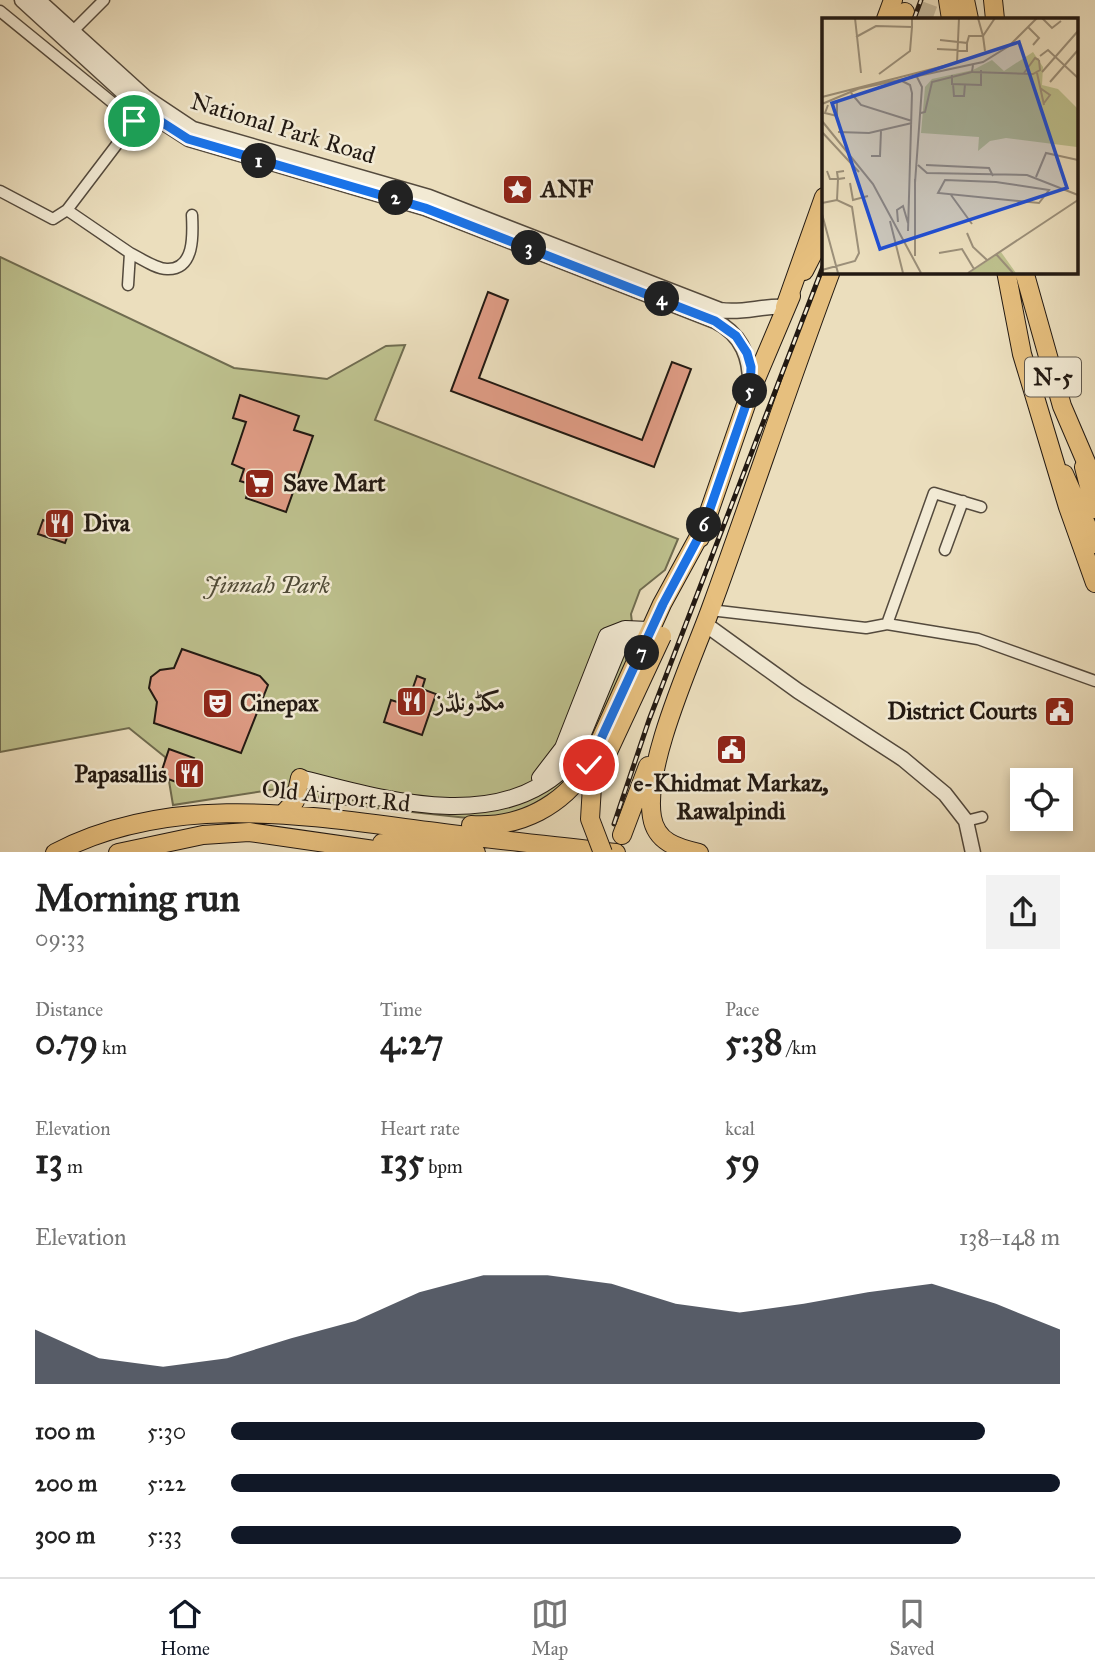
<!DOCTYPE html>
<html lang="en">
<head>
<meta charset="utf-8">
<style>
  :root { --surface:#fff; --page:#f2f2f2; --text:#222; --muted:#767676; --line:#e0e0e0; --accent:#111827 }
  body { margin:0; font-family:"IM FELL Great Primer",Amiri,serif; background:var(--page); color:var(--text); height:100vh; display:flex; flex-direction:column; font-size:26px; white-space:nowrap }
  * { box-sizing:border-box; margin:0 }
  p { font-size:23px; color:var(--muted) }
  .icon { flex:none; width:38px; height:38px; fill:none; stroke:currentColor; stroke-width:2; stroke-linecap:round; stroke-linejoin:round }
  .map { position:relative; height:852px; overflow:hidden }
  .sheet { display:flex; flex-direction:column; background:var(--surface); flex:1 }
  .sheet>* { flex:none }
  .fabs { position:absolute; left:1010px; top:768px; display:grid; gap:14px }
  .fabs a { display:grid; place-items:center; width:63px; height:63px; border-radius:0px; background:var(--surface); box-shadow:0 4px 10px #0003; font-size:35px }
  .pin { position:absolute; display:grid; place-items:center; width:60px; height:60px; color:#fff; margin:-30px; border:4px solid #fff; border-radius:50%; box-shadow:0 2px 7px #0007 }
  .km { position:absolute; width:35px; height:35px; margin:-18px; border-radius:50%; background:#222; color:#fff; font-size:19px; line-height:35px; text-align:center }
  .round { display:grid; place-items:center; flex:none; width:74px; height:74px; border-radius:0px; background:var(--page) }
  .summary { display:flex; align-items:center; justify-content:space-between; height:119px; padding:0 35px }
  h1 { font-size:38px; font-weight:700; line-height:52px }
  .metrics { display:grid; grid-template-columns:repeat(3,1fr); gap:10px; height:119px; padding:7px 35px }
  .metrics div { display:grid; align-content:center }
  .metrics b { font-size:35px; font-weight:700 }
  .metrics small { font-size:19px; font-weight:400 }
  .metrics p { font-size:19px }
  .chart { height:196px; padding:14px 35px }
  .chart p { display:flex; justify-content:space-between }
  .chart svg { width:100%; height:126px; margin-top:7px; fill:var(--accent); opacity:.7 }
  ul { padding:0 35px; list-style:none; font-size:23px }
  li { display:grid; grid-template-columns:112px 84px 1fr; align-items:center; height:52px }
  li i { height:18px; border-radius:9px; background:var(--accent) }
  .dock { display:flex; justify-content:space-around; align-items:center; height:98px; border-top:2px solid var(--line); background:var(--surface); font-size:19px; color:var(--muted) }
  .dock a { display:grid; justify-items:center; gap:4px }
  .dock .selected { color:var(--accent) }
  .map>svg:first-child { display:block }
  .green { fill:#bdc08d; stroke:#706c50; stroke-width:2 }
  .building { fill:#df9c85; stroke:#221912; stroke-width:2 }
  .lines { fill:none; stroke-linecap:round; stroke-linejoin:round }
  .secondary-tunnel { stroke:#c3b79b; stroke-width:16; stroke-dasharray:16 8; stroke-linecap:butt }
  .minor-casing { stroke:#544a3d; stroke-width:13 }
  .tertiary-casing { stroke:#544a3d; stroke-width:17 }
  .secondary-casing { stroke:#221912; stroke-width:18 }
  .primary-casing { stroke:#221912; stroke-width:20 }
  .trunk-casing { stroke:#221912; stroke-width:20 }
  .minor { stroke:#f2ead4; stroke-width:10 }
  .tertiary { stroke:#f2ead4; stroke-width:14 }
  .secondary { stroke:#f2ead4; stroke-width:16 }
  .primary { stroke:#e6bf7e; stroke-width:18 }
  .trunk { stroke:#e6bf7e; stroke-width:18 }
  .rail-casing { stroke:#221912; stroke-width:5 }
  .rail { stroke:#f2ead4; stroke-width:2.5; stroke-dasharray:8; stroke-linecap:butt }
  .primary-bridge-casing { stroke:#221912; stroke-width:20; stroke-linecap:butt }
  .primary-bridge { stroke:#e6bf7e; stroke-width:18 }
  .route-casing { stroke:#fff; stroke-width:14 }
  .route { stroke:#1a73e8; stroke-width:9 }
  .labels { text-anchor:middle; dominant-baseline:central; stroke-width:5; stroke-linejoin:round; paint-order:stroke }
  .shield { fill:#f2ead4; stroke:#60584c; stroke-width:2 }
  .shield-label { font-size:23px; font-weight:bold; fill:#221912 }
  .street-label { font-size:24px; fill:#221912; stroke:#f2ead4 }
  .poi-label { font-size:24px; font-weight:bold; fill:#221912; stroke:#f2ead4; text-anchor:start }
  .park-label { font-size:24px; font-style:italic; fill:#504b37; stroke:#f2ead4 }
  .inset-road { fill:none; stroke:#9b8f79; stroke-width:2 }
  .view { fill:#1d4ed8; fill-opacity:0.15; stroke:#1d4ed8; stroke-width:3.5 }
  .inset-edge { fill:none; stroke:#221912; stroke-width:3.5 }
</style>
</head>
<body>
<div class="map">
<svg width="1095" height="853" viewBox="0 0 1095 853">
  <rect width="100%" height="100%" fill="#ebdebd"/>
  <filter id="stains"><feTurbulence type="fractalNoise" baseFrequency=".00286" numOctaves="4"/><feColorMatrix values="0 0 0 0 .2 0 0 0 0 .09 0 0 0 0 .02 0 0 0 .5 -.17"/></filter>
  <radialGradient id="worn" r=".72"><stop offset=".6" stop-color="#630" stop-opacity="0"/><stop offset="1" stop-color="#630" stop-opacity=".3"/></radialGradient>
  <path class="green" d="M0,257L234,368L327,379L386,346L405,345L375,420L678,539L665,570L640,590L631,614L635,647L590,755L559,788L526,809L486,820L329,803L296,786L173,805L165,757L129,728L0,752Z"/>
  <path class="building" d="M488,292L508,300L479,378L642,440L672,362L691,369L654,467L451,391Z
    M240,395L299,416L294,430L313,436L286,512L246,498L250,484L240,481L244,469L232,464L246,422L233,418Z
    M43,520L70,529L65,543L38,534Z
    M182,649L260,676L268,685L241,753L154,723L157,702L149,688L151,677L160,670L174,668Z
    M417,676L425,679L422,689L436,694L422,735L384,722L391,700L407,705Z
    M169,749L194,758L184,785L160,776Z"/>
  <g class="lines">
    <path class="secondary-tunnel" d="M924,19L931,0"/>
    <defs>
      <path id="minor" d="M0,11L135,121
        M72,32L104,0
        M0,191L53,219L67,210L143,110
        M67,210L130,253L128,285
        M130,253C140,258 156,269 167,269C195,270 193,234 192,215
        M945,550L963,501
        M710,610L866,628L887,624L978,639L1095,681
        M887,624L934,493L981,507
        M966,821L982,817"/>
      <path id="tertiary" d="M22,0L138,106L189,139L425,208L715,321C743,335 751,359 750,388
        M38,0L145,97L193,129L429,197L720,310C743,314 763,305 785,307
        M705,624L798,691L903,759L945,794L966,821L973,853"/>
      <path id="secondary" d="M300,778C385,800 504,836 572,760L620,644L637,640L644,648
        M540,778L563,748L607,636L625,629L649,630"/>
      <path id="primary" d="M903,19L905,12
        M804,271L824,232
        M1084,467L1095,509
        M1064,474L1095,544
        M700,538L750,393L791,296
        M283,814L295,801L300,778
        M471,825C521,828 562,806 589,765L662,604L703,529
        M622,835L648,766
        M382,843L476,853
        M55,853C174,791 310,816 436,832C496,840 556,846 616,853
        M118,853L203,835L249,832L395,853
        M699,853C677,848 656,842 652,817C643,766 693,658 711,608C752,496 789,383 831,271"/>
      <path id="trunk" d="M948,0L951,19
        M965,0L969,19
        M993,0L995,19
        M886,19L893,0
        M1006,271L1022,354L1068,507L1095,583
        M1024,271L1062,406L1095,483
        M785,307L824,197"/>
    </defs>
    <use href="#minor" class="minor-casing"/>
    <use href="#tertiary" class="tertiary-casing"/>
    <use href="#secondary" class="secondary-casing"/>
    <use href="#primary" class="primary-casing"/>
    <use href="#trunk" class="trunk-casing"/>
    <use href="#minor" class="minor"/>
    <use href="#tertiary" class="tertiary"/>
    <use href="#secondary" class="secondary"/>
    <use href="#primary" class="primary"/>
    <use href="#trunk" class="trunk"/>
    <defs>
      <path id="rail" d="M914,19L921,0
        M614,824L649,720L824,264"/>
    </defs>
    <use href="#rail" class="rail-casing"/>
    <use href="#rail" class="rail"/>
    <defs>
      <path id="primary-bridge" d="M603,853L590,819L592,786L662,636"/>
    </defs>
    <use href="#primary-bridge" class="primary-bridge-casing"/>
    <use href="#primary-bridge" class="primary-bridge"/>
  </g>
  <g class="lines">
    <defs>
      <path id="route" d="M134,121L143,110L188,139L425,208L715,321L736,336L747,353L751,367L750,393L703,529L663,604L589,765"/>
    </defs>
    <use href="#route" class="route-casing"/>
    <use href="#route" class="route"/>
  </g>
  <defs>
    <symbol id="sight-square" viewBox="-11 -11 22 22"><rect x="-9" y="-9" width="18" height="18" rx="4" fill="#8f2418" stroke="#f2ead4"/><path d="M0-6L1.8-2.2L6-1.7L2.9 1.2L3.7 5.4L0 3.3L-3.7 5.4L-2.9 1.2L-6-1.7L-1.8-2.2Z" fill="#fff"/></symbol>
    <symbol id="supermarket-square" viewBox="-11 -11 22 22"><rect x="-9" y="-9" width="18" height="18" rx="4" fill="#8f2418" stroke="#f2ead4"/><path d="M-6-5.5h2.5l.6 2H6L4.5 2H-2.5L-4.4-4H-6ZM-1.5 3.2a1.3 1.3 0 1 0 .1 0ZM3 3.2a1.3 1.3 0 1 0 .1 0Z" fill="#fff"/></symbol>
    <symbol id="restaurant-square" viewBox="-11 -11 22 22"><rect x="-9" y="-9" width="18" height="18" rx="4" fill="#8f2418" stroke="#f2ead4"/><path d="M-5-6h1v4h1v-4h1v4h1v-4h1v5L-1.5 .5V6h-2V.5L-5-1ZM5-6V6H3V1.5H1.5Q1.5-4 5-6Z" fill="#fff"/></symbol>
    <symbol id="theatre-square" viewBox="-11 -11 22 22"><rect x="-9" y="-9" width="18" height="18" rx="4" fill="#8f2418" stroke="#f2ead4"/><path d="M-5-5.5Q0-4 5-5.5V0Q5 5 0 6Q-5 5-5 0ZM-3.3-2.5H-1v1.5H-3.3ZM1-2.5H3.3v1.5H1ZM-2.8 1Q0 5.5 2.8 1Z" fill="#fff"/></symbol>
    <symbol id="civic-square" viewBox="-11 -11 22 22"><rect x="-9" y="-9" width="18" height="18" rx="4" fill="#8f2418" stroke="#f2ead4"/><path d="M-.6-6.5H3V-4.5H.6V-3L4-1V1h2V6H-6V1h2V-1L-.6-3ZM-1.2 2.5V6h2.4V2.5Z" fill="#fff"/></symbol>
  </defs>
  <g fill-rule="evenodd">
    <use href="#sight-square" x="500" y="172" width="35" height="35"/>
    <use href="#supermarket-square" x="242" y="466" width="35" height="35"/>
    <use href="#restaurant-square" x="42" y="506" width="35" height="35"/>
    <use href="#restaurant-square" x="394" y="684" width="35" height="35"/>
    <use href="#theatre-square" x="200" y="686" width="35" height="35"/>
    <use href="#civic-square" x="1042" y="694" width="35" height="35"/>
    <use href="#civic-square" x="714" y="732" width="35" height="35"/>
    <use href="#restaurant-square" x="172" y="756" width="35" height="35"/>
  </g>
  <g class="labels">
    <rect class="shield" x="1025" y="357.5" width="56" height="39" rx="5"/>
    <g class="shield-label">
      <text x="1053" y="377">N-5</text>
    </g>
    <g class="street-label">
      <text transform="translate(283 128) rotate(17)">National Park Road</text>
      <text transform="translate(336 796) rotate(6)">Old Airport Rd</text>
    </g>
    <g class="poi-label">
      <text x="541" y="189">ANF</text>
      <text x="283" y="483">Save Mart</text>
      <text x="83" y="523">Diva</text>
      <text x="435" y="702">مکڈونلڈز</text>
      <text x="240" y="703">Cinepax</text>
      <text x="1037" y="711" text-anchor="end">District Courts</text>
      <text x="167" y="774" text-anchor="end">Papasallis</text>
      <text x="731" y="783" text-anchor="middle">e-Khidmat Markaz,<tspan x="731" dy="28">Rawalpindi</tspan></text>
    </g>
    <g class="park-label">
      <text x="267" y="585">Jinnah Park</text>
    </g>
  </g>
  <g transform="translate(822 18)">
    <rect width="256" height="256" fill="#ebdebd"/>
    <path d="M211,34L221,49L220,67L236,71L255,90V129L184,120L168,123L156,133L157,119L99,115L103,69L110,61L151,52L170,42L182,53ZM179,234L194,255H147Z" fill="#bdc08d"/>
    <path class="inset-road" d="M33,0L39,55M220,0L230,10L239,3M206,9L217,20L211,27M0,13V60M34,19L54,8L90,9V0M118,22L145,25V33H136M145,25L147,18H161L156,0M115,31L136,32M163,33L161,18L173,0M218,38L226,32L256,60M135,45L137,0M150,54L211,56L218,52L217,42M220,54L256,13M202,55L213,40L217,42M215,55L222,87M57,56L88,33L90,9M130,57V66L159,67V52M80,63L88,67L90,75L86,213M228,64L256,32M131,66L132,78H142L143,66M218,70L228,77L222,85M35,71L161,44L187,28L215,0M29,75L39,87L90,103M0,79L126,47M0,86L38,70M6,87L3,95L15,98V83M99,95L103,94L110,64L150,54L151,47M0,103L51,166L99,255M0,114L37,154M16,114L47,115L90,105M49,138H58L59,113M96,147L105,155L205,157L256,177M104,147L167,150L171,158M5,153L8,161H16L15,182M22,153L15,154L16,161L23,160M214,159L224,135L256,142M123,162L174,164L227,172L217,185L116,175ZM28,165L31,182L46,178M93,165L100,69L94,57M129,177L150,206M0,185L15,182L30,189L37,235L33,243L0,252M0,196L16,255M68,203L81,255M76,204L75,192L81,188L86,205M145,215L151,229L165,242M117,235L140,231L152,251M174,236L191,255M93,238V161M146,255L256,182"/>
    <path class="view" d="M197,24L245,170L58,231L10,85Z"/>
    <rect width="256" height="256" class="inset-edge"/>
  </g>
  <rect width="100%" height="100%" filter="url(#stains)"/>
  <rect width="100%" height="100%" fill="url(#worn)"/>
</svg>
<div class="fabs">
<a><svg class="icon" aria-label="locate" viewBox="0 0 24 24"><circle cx="12" cy="12" r="6"/><path d="M12 2v4M12 18v4M2 12h4M18 12h4"/></svg></a>
</div>
<div class="pin" style="left:134px;top:121px;background:#1e9e55"><svg class="icon" aria-label="arrive" viewBox="0 0 24 24"><path d="M6 21V4h12l-3 4 3 4H6"/></svg></div>
<div class="pin" style="left:589px;top:765px;background:#d93025"><svg class="icon" aria-label="check" viewBox="0 0 24 24"><path d="M5 12l5 5 9-10"/></svg></div>
<b class="km" style="left:259px;top:161px">1</b>
<b class="km" style="left:396px;top:198px">2</b>
<b class="km" style="left:529px;top:248px">3</b>
<b class="km" style="left:662px;top:299px">4</b>
<b class="km" style="left:750px;top:391px">5</b>
<b class="km" style="left:704px;top:525px">6</b>
<b class="km" style="left:642px;top:653px">7</b>
</div>
<section class="sheet">
<div class="summary"><div><h1>Morning run</h1><p>09:33</p></div><a class="round"><svg class="icon" aria-label="share" viewBox="0 0 24 24"><path d="M12 15V3M7 8l5-5 5 5M5 13v7h14v-7"/></svg></a></div>
<div class="metrics">
<div><p>Distance</p><b>0.79<small> km</small></b></div>
<div><p>Time</p><b>4:27</b></div>
<div><p>Pace</p><b>5:38<small> /km</small></b></div>
</div>
<div class="metrics">
<div><p>Elevation</p><b>13<small> m</small></b></div>
<div><p>Heart rate</p><b>135<small> bpm</small></b></div>
<div><p>kcal</p><b>59</b></div>
</div>
<div class="chart"><p><span>Elevation</span>138–148 m</p>
<svg viewBox="0 0 160 44" preserveAspectRatio="none"><path d="M0 44V25L10 35L20 38L30 35L40 28L50 22L60 12L70 6L80 6L90 9L100 16L110 19L120 16L130 12L140 9L150 16L160 25V44z"/></svg>
</div>
<ul>
<li><b>100 m</b>5:30<i style="width:91%"></i></li>
<li><b>200 m</b>5:22<i style="width:100%"></i></li>
<li><b>300 m</b>5:33<i style="width:88%"></i></li>
</ul>
</section>
<nav class="dock">
<a class="selected"><svg class="icon" aria-label="home" viewBox="0 0 24 24"><path d="M3 11l9-7 9 7M6 9v11h12V9"/></svg>Home</a>
<a><svg class="icon" aria-label="map" viewBox="0 0 24 24"><path d="M3 6l6-2 6 2 6-2v14l-6 2-6-2-6 2zM9 4v14M15 6v14"/></svg>Map</a>
<a><svg class="icon" aria-label="saved" viewBox="0 0 24 24"><path d="M7 4h10v16l-5-4-5 4z"/></svg>Saved</a>
</nav>
</body>
</html>
